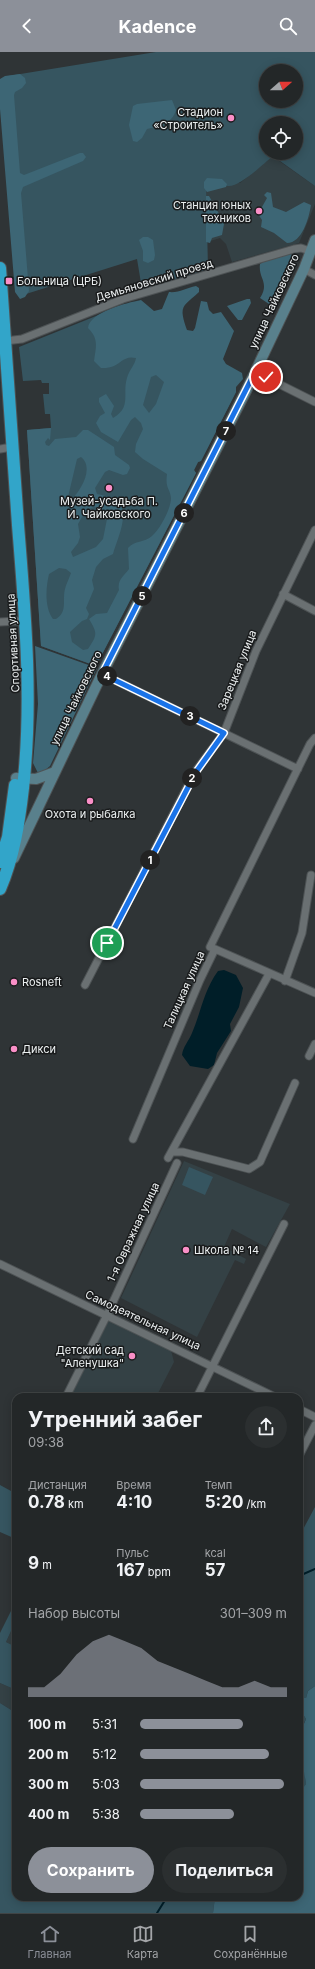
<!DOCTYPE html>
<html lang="ru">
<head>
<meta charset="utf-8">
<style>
  :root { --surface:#232728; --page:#2b2f30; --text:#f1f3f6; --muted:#a3a5a8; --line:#404445; --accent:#8c9099 }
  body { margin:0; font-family:Inter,sans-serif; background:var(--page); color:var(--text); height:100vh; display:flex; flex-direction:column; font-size:15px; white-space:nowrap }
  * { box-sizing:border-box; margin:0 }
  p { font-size:13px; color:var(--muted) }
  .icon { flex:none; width:22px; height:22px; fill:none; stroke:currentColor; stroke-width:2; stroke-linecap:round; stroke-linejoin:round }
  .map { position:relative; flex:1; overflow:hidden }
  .panel { position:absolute; left:12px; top:1341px; width:291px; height:508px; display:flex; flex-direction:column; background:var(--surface); border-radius:12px; box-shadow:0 2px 10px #0003,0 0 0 1px var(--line) }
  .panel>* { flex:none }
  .needle { width:26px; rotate:69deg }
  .buttons { position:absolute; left:259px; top:12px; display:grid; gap:8px }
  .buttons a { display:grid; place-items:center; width:44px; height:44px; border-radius:50%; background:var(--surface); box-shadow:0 2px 10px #0003,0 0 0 1px var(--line); font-size:20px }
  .pin { position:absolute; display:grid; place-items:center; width:34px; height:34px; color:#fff; margin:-17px; border:2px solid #fff; border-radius:50%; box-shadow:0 1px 4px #0007 }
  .km { position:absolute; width:20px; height:20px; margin:-10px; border-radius:50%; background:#222; color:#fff; font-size:11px; line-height:20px; text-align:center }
  .round { display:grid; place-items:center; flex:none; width:42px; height:42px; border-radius:21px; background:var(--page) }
  .summary { display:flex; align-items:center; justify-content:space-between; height:68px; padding:0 16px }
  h1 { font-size:22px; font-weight:700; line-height:30px }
  .figures { display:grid; grid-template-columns:repeat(3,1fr); gap:6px; height:68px; padding:4px 16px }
  .figures div { display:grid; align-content:center }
  .figures b { font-size:17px; font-weight:700 }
  .figures small { font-size:11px; font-weight:400 }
  .figures p { font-size:11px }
  .chart { height:112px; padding:8px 16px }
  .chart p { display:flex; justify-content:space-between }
  .chart svg { width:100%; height:72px; margin-top:4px; fill:var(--accent); opacity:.7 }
  .action { display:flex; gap:8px; margin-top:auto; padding:8px 16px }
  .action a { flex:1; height:46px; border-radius:24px; background:var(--accent); color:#fff; font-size:16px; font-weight:700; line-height:46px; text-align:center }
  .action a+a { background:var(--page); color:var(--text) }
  ul { padding:0 16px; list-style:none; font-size:13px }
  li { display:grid; grid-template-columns:64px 48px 1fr; align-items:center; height:30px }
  li i { height:10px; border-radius:5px; background:var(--accent) }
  header { display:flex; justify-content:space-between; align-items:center; height:52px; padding:0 16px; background:var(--accent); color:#fff; font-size:18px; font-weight:700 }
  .dock { display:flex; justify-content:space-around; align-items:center; height:56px; border-top:1px solid var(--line); background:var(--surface); font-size:11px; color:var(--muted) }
  .dock a { display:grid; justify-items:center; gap:2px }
  .dock .current { color:var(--accent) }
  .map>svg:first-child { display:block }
  .built { fill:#344145 }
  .green { fill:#365560; fill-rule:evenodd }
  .forest { fill:#3d6675; fill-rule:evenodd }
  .water { fill:#001e28 }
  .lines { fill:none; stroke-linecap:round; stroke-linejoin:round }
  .stream { stroke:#001e28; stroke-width:2 }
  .street-casing { stroke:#4e5355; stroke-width:9 }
  .secondary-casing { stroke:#4e5355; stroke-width:12 }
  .highway-casing { stroke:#4e5355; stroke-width:14 }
  .street { stroke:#6a7072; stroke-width:7 }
  .secondary { stroke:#59808c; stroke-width:10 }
  .highway { stroke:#32a5c9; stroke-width:12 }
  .route-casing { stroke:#fff; stroke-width:8 }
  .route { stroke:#1a73e8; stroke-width:5 }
  .poi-dot { fill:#fa8fc7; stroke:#191b1c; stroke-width:1.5 }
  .labels { text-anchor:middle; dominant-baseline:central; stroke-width:3; stroke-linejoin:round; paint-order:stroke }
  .poi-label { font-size:11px; fill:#ecf0f1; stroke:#191b1c; text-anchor:start }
  .street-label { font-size:11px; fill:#ecf0f1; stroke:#191b1c }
</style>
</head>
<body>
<header><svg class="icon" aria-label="back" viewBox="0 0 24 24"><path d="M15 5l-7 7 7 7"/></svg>Kadence<svg class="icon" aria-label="search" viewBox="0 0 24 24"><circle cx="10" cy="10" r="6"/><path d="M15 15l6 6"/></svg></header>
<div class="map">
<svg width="315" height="1861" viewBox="0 0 315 1861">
  <rect width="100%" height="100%" fill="#2f3436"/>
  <path class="built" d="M272,104L315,134V152L299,191L232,210L226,192L220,186L207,190L206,128L240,131Z
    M184,1109L290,1152L266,1195L232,1177L224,1195L246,1207L244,1212L235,1208L197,1285L121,1246Z
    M109,1268L171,1298L174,1310L156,1345H70Z
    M16,1568V1595L6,1590Z
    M0,1631L16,1638V1661L0,1651Z"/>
  <path class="green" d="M156,0H315V134L273,104C263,112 240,135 228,134C221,134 213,130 206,128L208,217L142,237L137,207L26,242L8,24ZM266,19H296V49H266ZM266,71H296V101H266Z
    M116,256L236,340L201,409L198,410L194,418L196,421L96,614L41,594L27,378L51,376L50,362H45L43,342H49V331H42L41,328L23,329L19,295Z
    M189,1115L213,1125L205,1143L182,1133Z
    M16,1429V1487L0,1480V1433L11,1439Z
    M315,1455V1634L308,1639L306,1646H299V1485Z
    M16,1549V1568L6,1590L16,1595V1638L0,1631V1581Z
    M0,1651L16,1661V1845H215L213,1861H0Z
    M299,1656L306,1667L301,1677L306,1732L300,1742Z"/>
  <path class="forest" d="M20,22L25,26L26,31L22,36L15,40L14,43L20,121L24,123L80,101H83L86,105L83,109L23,135L21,141L29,239L25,245L20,247L15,240L0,57V27L5,24Z
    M172,48L176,58C172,72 159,74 147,77L142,86L137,90L133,89L129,73L133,54L137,52Z
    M207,126L222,127L227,132L226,135L207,140L204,136V130Z
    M267,140L271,141L273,155L286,160L304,150L311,153C309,166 302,191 287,191L274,181L261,175L262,168L258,162L267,146L264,143Z
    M206,144H209L222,167L224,172L222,183L212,186L210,191L206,190Z
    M143,185H148L153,188L155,203L154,208L148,211L143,209V199L139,188Z
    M289,202L293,203L294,206L272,254L260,246C270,230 258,227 260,212L263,210Z
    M196,234L199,236V240C183,255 178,253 187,278L193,279L195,276L201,249L207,250L209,258L213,262L221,260L234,279L223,307L226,312L242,321L243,327L236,335V340L201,409L198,410L194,418L196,421L96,614L41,594L27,378L51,376L50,388L48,386L45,390L46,393L49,394L55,387L76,385L83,378H88L114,395L115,403L129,413L130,416L127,422L123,423L109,418L105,420L95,436L97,442C101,443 108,444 112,446C134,456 117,486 113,502L103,507L96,515L92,528L94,537L86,556L89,562L87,567L82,569L70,580L72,590L83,598L88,597C97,583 98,582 89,567L96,562L107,561L119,538C117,528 124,524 129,517L128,496C135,488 144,491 152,484C160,477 171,457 171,446C170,436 165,437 167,422L143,407L135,400L136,392L143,377L141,371L135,365L131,368L118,390L101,380L96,371L100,364L105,361L99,350V346L106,342L114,354L111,362L113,366C132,355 122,342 127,326C129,318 135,313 136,306C124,303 121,312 111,315C108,316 104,316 101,316L94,309C96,294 99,287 88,276C90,260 126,251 141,248L154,259L162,257L169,240C179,241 186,236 196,234ZM156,323L164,330L156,352L149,361L143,353L151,325ZM81,405C95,416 80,440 70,449L68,445L77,407ZM94,455L100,456L108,462L103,487L96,495L73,505L71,500L78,491L80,485L78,472L82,465L88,457ZM59,516L66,517L71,521C69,527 66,532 65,537C62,548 68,560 56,567H53C44,555 46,535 49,522Z
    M247,247H250L251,251L242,268H238L227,254Z
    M35,594L97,616L50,714L44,719L38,721L33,711L38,652Z
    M315,1634V1861H213L215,1845H299V1741L306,1732C303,1709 295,1689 306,1667L299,1656V1646H306L308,1639Z"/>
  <path class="water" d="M224,918L236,923L243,936L239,955L230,972L231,979L217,1001L214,1013L208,1017L190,1014L182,1003C183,994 189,989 192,981C201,960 204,938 218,919Z"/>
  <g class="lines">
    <path class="stream" d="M299,1524L315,1517
      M157,1861L167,1845"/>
    <defs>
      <path id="street" d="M304,217L315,223
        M5,289L22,287L123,247L294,197L301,196L310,199
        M255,320L315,350
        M0,397L6,396
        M283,542L315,559
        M0,570L18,569
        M102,622L298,717
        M215,897L315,941
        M285,929L302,881L311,823
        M85,933L195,720L224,681L256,599L315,478
        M309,1004L315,992
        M133,1087L200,928L215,897L210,895L310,692L315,686
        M172,1100H183L249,1117L260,1110L295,1031
        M168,1106L269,922
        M0,1212L275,1345
        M66,1345L107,1263L177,1111
        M197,1345L284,1172
        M299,1357L315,1365
        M299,1404L315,1373"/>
      <path id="secondary" d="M16,726L36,727L55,720
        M14,806L102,622L248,335L304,217L315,188"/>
      <path id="highway" d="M0,216C6,302 12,387 18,473C25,561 33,648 23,736C19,771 14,804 0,837
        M0,810L8,785L15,733"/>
    </defs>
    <use href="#street" class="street-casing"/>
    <use href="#secondary" class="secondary-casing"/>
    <use href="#highway" class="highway-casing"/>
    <use href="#street" class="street"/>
    <use href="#secondary" class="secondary"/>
    <use href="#highway" class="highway"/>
  </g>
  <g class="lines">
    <defs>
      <path id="route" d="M107,891L196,720L224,681L102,622L255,320L266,325"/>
    </defs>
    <use href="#route" class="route-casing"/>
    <use href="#route" class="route"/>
  </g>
  <g class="poi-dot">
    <circle cx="231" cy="66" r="4"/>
    <circle cx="259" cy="159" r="4"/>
    <rect x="5" y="225" width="8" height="8" rx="2"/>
    <circle cx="109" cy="436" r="4"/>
    <circle cx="90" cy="749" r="4"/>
    <circle cx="14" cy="930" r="4"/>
    <circle cx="14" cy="997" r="4"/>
    <circle cx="186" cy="1198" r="4"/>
    <circle cx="132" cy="1304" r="4"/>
  </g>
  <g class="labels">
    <g class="poi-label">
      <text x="223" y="60" text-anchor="end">Стадион<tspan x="223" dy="13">«Строитель»</tspan></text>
      <text x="251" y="153" text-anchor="end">Станция юных<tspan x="251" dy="13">техников</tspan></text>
      <text x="17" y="229">Больница (ЦРБ)</text>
      <text x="109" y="449" text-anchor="middle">Музей-усадьба П.<tspan x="109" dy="13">И. Чайковского</tspan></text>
      <text x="90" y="762" text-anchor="middle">Охота и рыбалка</text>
      <text x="22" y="930">Rosneft</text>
      <text x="22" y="997">Дикси</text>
      <text x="194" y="1198">Школа № 14</text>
      <text x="124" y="1298" text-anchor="end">Детский сад<tspan x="124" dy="13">"Аленушка"</tspan></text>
    </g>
    <g class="street-label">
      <text transform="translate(154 228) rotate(-17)">Демьяновский проезд</text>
      <text transform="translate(274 249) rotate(-65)">улица Чайковского</text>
      <text transform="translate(13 591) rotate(-93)">Спортивная улица</text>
      <text transform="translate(237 618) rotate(-68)">Зарецкая улица</text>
      <text transform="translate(76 646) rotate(-64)">улица Чайковского</text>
      <text transform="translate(184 938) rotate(-66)">Талицкая улица</text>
      <text transform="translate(133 1180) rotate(-65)">1-я Овражная улица</text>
      <text transform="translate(143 1268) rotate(25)">Самодеятельная улица</text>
    </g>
  </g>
</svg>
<div class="buttons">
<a><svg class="needle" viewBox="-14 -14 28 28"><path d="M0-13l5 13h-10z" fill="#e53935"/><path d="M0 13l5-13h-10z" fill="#a3a5a8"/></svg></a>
<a><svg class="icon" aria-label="locate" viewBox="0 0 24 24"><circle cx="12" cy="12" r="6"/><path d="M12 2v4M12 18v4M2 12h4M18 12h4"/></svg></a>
</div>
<div class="pin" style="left:107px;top:891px;background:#1e9e55"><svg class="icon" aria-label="arrive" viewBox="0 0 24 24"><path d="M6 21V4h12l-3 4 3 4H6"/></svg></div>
<div class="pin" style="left:266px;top:325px;background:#d93025"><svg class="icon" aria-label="check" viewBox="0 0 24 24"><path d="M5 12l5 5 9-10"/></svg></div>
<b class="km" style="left:150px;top:808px">1</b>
<b class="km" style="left:192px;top:726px">2</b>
<b class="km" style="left:190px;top:664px">3</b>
<b class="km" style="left:107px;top:624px">4</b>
<b class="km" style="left:142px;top:544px">5</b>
<b class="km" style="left:184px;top:461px">6</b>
<b class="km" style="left:226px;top:379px">7</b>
<section class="panel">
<div class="summary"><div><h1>Утренний забег</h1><p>09:38</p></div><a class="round"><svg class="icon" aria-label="share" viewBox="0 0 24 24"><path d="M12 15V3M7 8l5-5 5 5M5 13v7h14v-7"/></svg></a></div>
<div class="figures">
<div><p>Дистанция</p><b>0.78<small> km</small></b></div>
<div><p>Время</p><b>4:10</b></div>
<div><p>Темп</p><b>5:20<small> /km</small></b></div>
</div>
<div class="figures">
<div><b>9<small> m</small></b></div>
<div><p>Пульс</p><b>167<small> bpm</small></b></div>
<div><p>kcal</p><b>57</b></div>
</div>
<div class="chart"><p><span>Набор высоты</span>301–309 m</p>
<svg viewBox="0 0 160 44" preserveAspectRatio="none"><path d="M0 44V38L10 38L20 30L30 18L40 10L50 6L60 10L70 14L80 22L90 26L100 30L110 34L120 38L130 38L140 34L150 38L160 38V44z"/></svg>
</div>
<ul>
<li><b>100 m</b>5:31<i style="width:70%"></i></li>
<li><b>200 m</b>5:12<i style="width:88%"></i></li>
<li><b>300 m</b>5:03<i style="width:98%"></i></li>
<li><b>400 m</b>5:38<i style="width:64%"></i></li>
</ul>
<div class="action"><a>Сохранить</a><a>Поделиться</a></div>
</section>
</div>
<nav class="dock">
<a class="current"><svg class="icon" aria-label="home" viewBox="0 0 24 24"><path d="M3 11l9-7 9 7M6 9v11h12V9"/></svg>Главная</a>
<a><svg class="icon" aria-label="map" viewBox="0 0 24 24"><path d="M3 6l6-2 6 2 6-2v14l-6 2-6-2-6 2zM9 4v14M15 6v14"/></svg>Карта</a>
<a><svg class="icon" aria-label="saved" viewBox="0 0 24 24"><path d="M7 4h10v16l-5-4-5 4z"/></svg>Сохранённые</a>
</nav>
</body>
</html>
